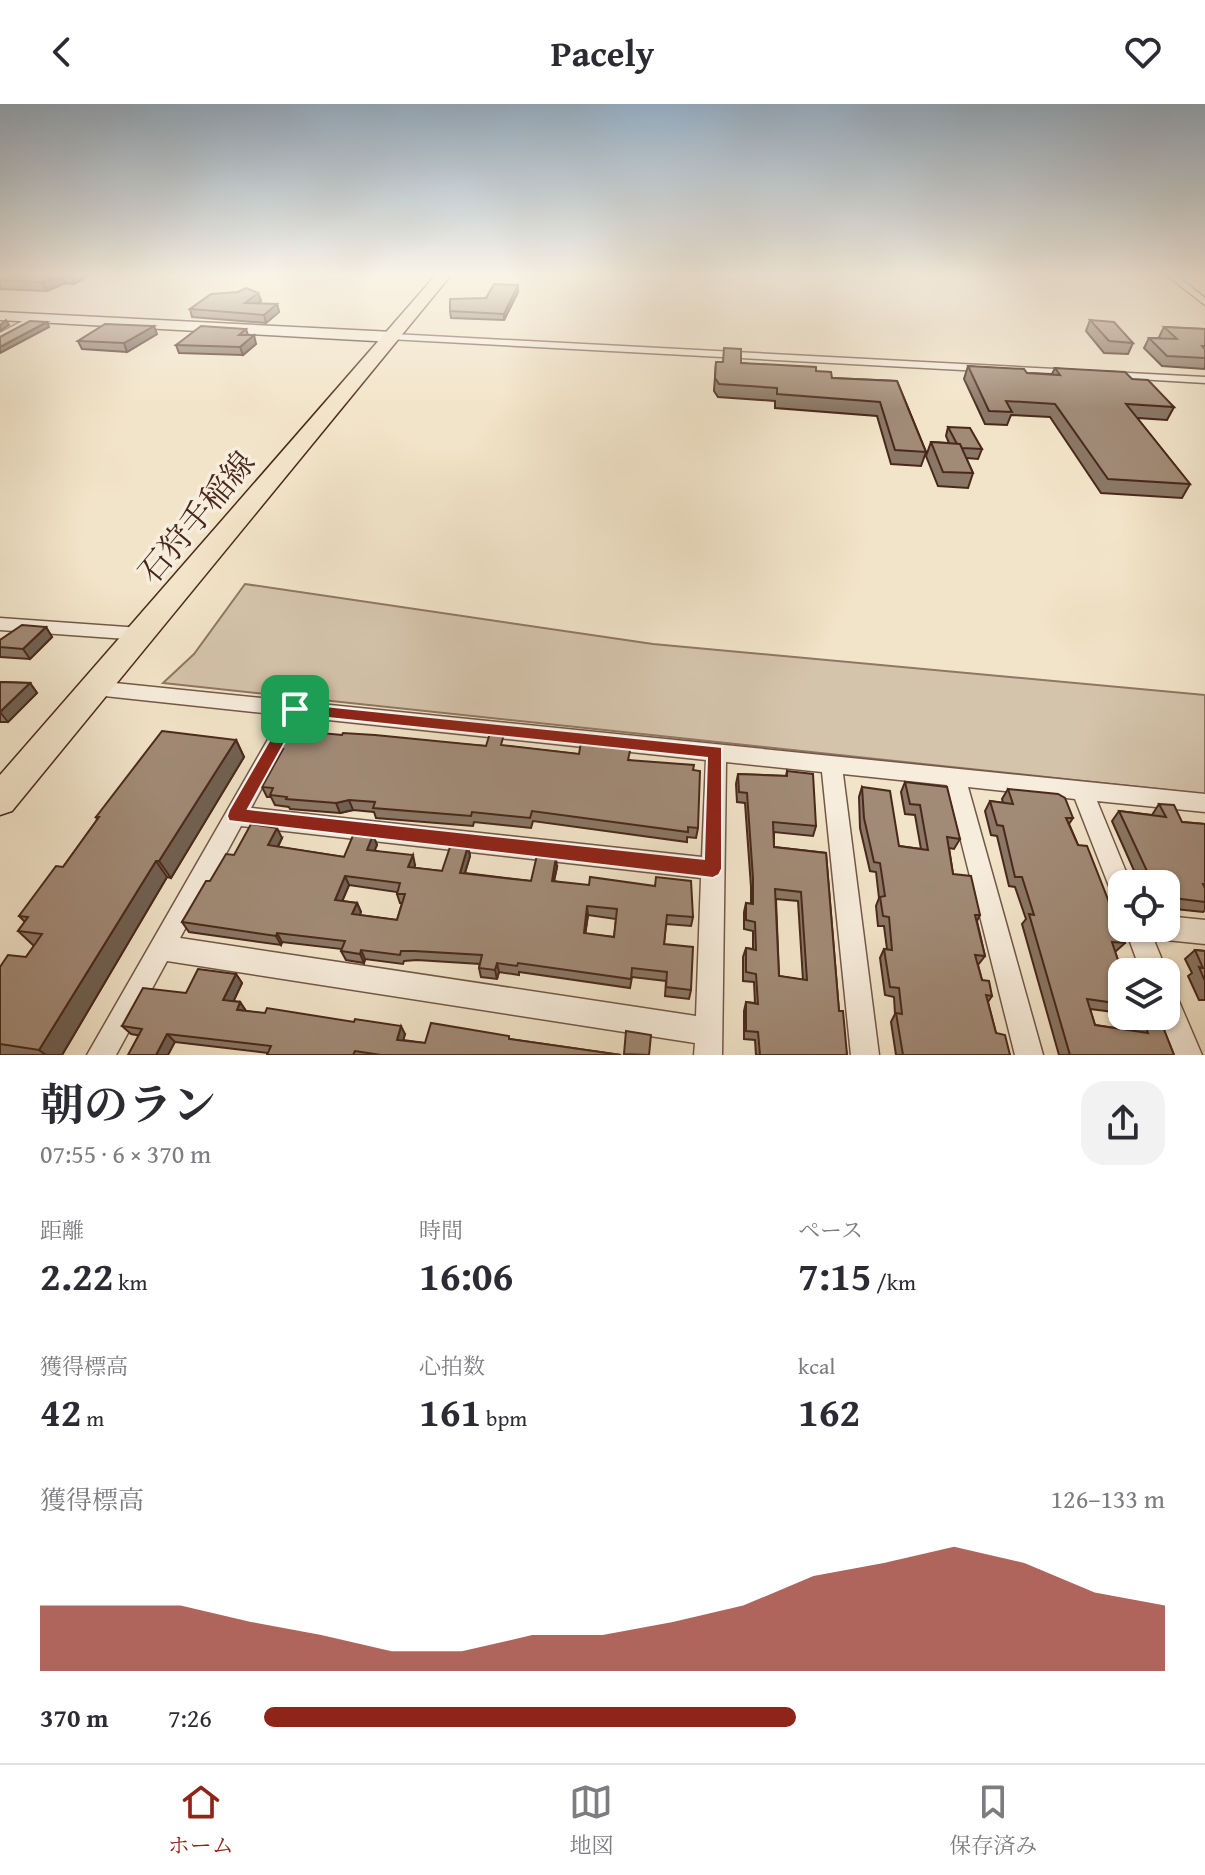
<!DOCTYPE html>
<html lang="ja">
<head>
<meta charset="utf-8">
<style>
  :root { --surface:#fff; --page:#f2f2f3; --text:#2b2b33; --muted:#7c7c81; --line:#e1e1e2; --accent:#8f2418 }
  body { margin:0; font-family:"Gentium Book Plus","Noto Serif JP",serif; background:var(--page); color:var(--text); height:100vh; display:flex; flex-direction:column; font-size:30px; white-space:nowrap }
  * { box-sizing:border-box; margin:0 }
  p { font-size:26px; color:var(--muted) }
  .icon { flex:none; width:44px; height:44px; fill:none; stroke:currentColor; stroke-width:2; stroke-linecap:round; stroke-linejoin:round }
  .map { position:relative; height:951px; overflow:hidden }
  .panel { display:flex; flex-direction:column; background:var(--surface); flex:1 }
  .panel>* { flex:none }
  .fabs { position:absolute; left:1108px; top:766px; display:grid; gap:16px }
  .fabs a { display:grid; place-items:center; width:72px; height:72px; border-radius:16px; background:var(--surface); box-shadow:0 2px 6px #0004; font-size:40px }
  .pin { position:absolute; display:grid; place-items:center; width:68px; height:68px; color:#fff; margin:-34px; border-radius:16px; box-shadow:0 4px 12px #0006 }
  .round { display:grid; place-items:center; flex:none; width:84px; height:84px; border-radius:24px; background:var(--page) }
  .overview { display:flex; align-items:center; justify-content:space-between; height:136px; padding:0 40px }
  h1 { font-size:44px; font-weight:700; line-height:60px }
  .figures { display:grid; grid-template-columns:repeat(3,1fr); gap:12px; height:136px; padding:8px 40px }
  .figures div { display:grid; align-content:center }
  .figures b { font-size:40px; font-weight:700 }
  .figures small { font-size:22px; font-weight:400 }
  .figures p { font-size:22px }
  .chart { height:224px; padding:16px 40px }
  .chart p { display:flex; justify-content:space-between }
  .chart svg { width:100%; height:144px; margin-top:8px; fill:var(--accent); opacity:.7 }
  ul { padding:0 40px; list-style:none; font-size:26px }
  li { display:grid; grid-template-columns:128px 96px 1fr; align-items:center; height:60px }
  li i { height:20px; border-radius:10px; background:var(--accent) }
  header { display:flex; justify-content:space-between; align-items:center; height:104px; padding:0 40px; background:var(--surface); font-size:36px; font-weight:700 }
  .tab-bar { display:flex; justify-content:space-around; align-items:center; height:112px; border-top:2px solid var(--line); background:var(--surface); font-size:22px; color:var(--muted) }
  .tab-bar a { display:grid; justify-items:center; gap:4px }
  .tab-bar .active { color:var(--accent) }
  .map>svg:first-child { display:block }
  .green { fill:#d5c4ac; stroke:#907664; stroke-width:2 }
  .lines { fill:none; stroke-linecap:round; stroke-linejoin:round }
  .street-casing { stroke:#745847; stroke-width:3 }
  .secondary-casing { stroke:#4a291c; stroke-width:3 }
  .primary-casing { stroke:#4a291c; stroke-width:3 }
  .street { fill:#f7eddc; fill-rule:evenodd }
  .secondary { fill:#f7eddc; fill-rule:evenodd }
  .primary { fill:#f2e4c9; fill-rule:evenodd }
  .wall { fill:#8a7765; stroke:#4a291c; stroke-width:2; fill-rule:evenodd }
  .shaded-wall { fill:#716153; stroke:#4a291c; stroke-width:2 }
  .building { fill:#a18a76; stroke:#4a291c; stroke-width:2; fill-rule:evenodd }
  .route { fill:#8f2418; stroke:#fff; stroke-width:2; fill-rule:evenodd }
  .labels { text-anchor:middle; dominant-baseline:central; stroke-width:7; stroke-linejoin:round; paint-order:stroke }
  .street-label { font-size:32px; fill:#4a291c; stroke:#f7eddc }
</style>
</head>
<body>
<header><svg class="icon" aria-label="back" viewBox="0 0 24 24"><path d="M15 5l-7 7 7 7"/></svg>Pacely<svg class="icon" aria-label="heart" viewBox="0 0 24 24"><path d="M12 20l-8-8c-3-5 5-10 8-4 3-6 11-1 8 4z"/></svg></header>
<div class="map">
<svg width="1205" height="951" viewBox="0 0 1205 951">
  <rect width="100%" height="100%" fill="#f2e4c9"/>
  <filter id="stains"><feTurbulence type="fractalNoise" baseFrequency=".0025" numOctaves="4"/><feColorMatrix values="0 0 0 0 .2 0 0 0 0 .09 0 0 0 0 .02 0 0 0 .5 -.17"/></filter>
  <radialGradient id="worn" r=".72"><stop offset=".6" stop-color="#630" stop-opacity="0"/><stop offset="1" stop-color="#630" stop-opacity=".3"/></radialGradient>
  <path class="green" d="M245,480L653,540L1205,591V690L163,579L194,550Z"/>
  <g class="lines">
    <defs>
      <path id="street" d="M1168,172H1177L1205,194V201Z
        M32,212L40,214L0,236V229Z
        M393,230L1074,266L1079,269L1074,272L389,235V231Z
        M1109,268L1205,273V279L1105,273V269Z
        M0,514L141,524L147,526L150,530L147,534L141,536L0,526Z
        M95,577L1205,690V708L1097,697L1131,780H1122V798L1114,795L1075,695L968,683L1043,951H1015L947,681L843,670L879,951H851L822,668L726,658L722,951H694L695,939L167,857L116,951H87L282,611L95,591L88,589L86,584L88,579ZM300,613L706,656L702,753L251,704ZM241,722L701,774L696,912L180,834Z
        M1166,812L1205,816V840L1166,836L1157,833L1154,824H1166Z
        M1125,824H1149L1167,868L1166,870V868H1141Z
        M1166,884L1175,888L1202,951H1174L1159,912H1166Z"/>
      <path id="secondary" d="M0,208L393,228L401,233L393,238L0,216Z"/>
      <path id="primary" d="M435,172H450L12,707L0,711V671Z"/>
    </defs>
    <use href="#street" class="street-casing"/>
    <use href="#secondary" class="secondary-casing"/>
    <use href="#primary" class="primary-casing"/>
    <use href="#street" class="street"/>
    <use href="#secondary" class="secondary"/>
    <use href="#primary" class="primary"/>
  </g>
  <path class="wall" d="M0,172H88L74,180L65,179L47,187L0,185Z
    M518,188L504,216L451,214L450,207L486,194Z
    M258,189L261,197L257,200H277L279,208L266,219L192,213L190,205Z
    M1090,216L1133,239L1128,250L1104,249L1086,227Z
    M1164,223L1205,225V265L1162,262L1144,244L1149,234H1160L1159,233Z
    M246,225L248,231L256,240L243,251L179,249L176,241Z
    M157,230L127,248L82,245L78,237Z
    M716,258L741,259L816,267L832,274L897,277L926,348L921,362L891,360L877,312L775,304V297L718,293L714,287Z
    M968,262L1027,269L1052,270L1055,264L1132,275L1174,303L1167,316L1137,314L1190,380L1182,394L1101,389L1050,313L1011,311L1007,321L985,320L964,275Z
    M948,323L982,345L978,355L966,354L973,369L968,384L938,382L926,352L931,338L949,339L946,332Z
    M46,523L52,533L30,555L0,553V536Z
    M0,578L30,579L37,589L8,618H0Z
    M342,631L486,642H505L630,656L698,724L696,734L687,733V738L533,717L531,724L474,718L473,722L376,714L374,708L353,706L340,709L290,705L289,703L275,701L271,693H267L262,683L280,650L278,645Z
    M236,636L244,653L171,774L167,773L62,951H0V863L26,853L34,842L18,827L25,818L19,812L63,763L97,716L96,713Z
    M787,667L816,722L813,732L774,728V743L826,749L839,907L847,951H756L755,936L744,935V907L746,898L755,899L754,878L743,877V853L746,844L753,845V827L744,825V808L746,799L751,800V783L745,699L737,698L736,680L738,670L786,672ZM776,795L798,797L803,876L779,872Z
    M905,678L960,735L954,745L949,744L953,770L980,811L977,817L985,852L978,861L982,876L992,892L988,898L996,929L1010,951H896L891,918L895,910L894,893L885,891L880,854L884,845H887L884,822H878L876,802L879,794L876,768L870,767L860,724L859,693L862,683L899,742L921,745L915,711L905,710L901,688Z
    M1008,685L1073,714L1069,720L1078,741L1125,839L1115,848L1122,868V909L1090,905L1095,921L1134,927L1130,916L1134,912H1163L1167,923L1164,926L1174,951H1059L1022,820L1026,815L1015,783L1009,782L997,732L991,731L985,707L990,697L1003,699L1002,695Z
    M1159,700L1182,718L1205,720V806L1203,808L1166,804V780H1140L1112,717L1119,707L1152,711Z
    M373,731L377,741L374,746L415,761L414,764L442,767L468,742L470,752L465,769L531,777L557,763L554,777L693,813L691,822L666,820L664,840L691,886L689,895L665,892L666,877L632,873L630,884L519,868V871L499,868L497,875L481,873L479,864L480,860L417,856L404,857L403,860L365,855L364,859L346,856L341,847L342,845L282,838L281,841L189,828L182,818L210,777L234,751L282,734L278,743L344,753ZM349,781L397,788V790L400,799H402L397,816L359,811L361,808L357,799L342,797ZM588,811L616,815L614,833L585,830Z
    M1195,846L1205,847V896H1199L1188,872L1192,869L1185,855Z
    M236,870L242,879L233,897L240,898L246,907L405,930L403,936L425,939L510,935L621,951H267L268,949L175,938L131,930L122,922L186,889Z"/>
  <path class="shaded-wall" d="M58,172H62L65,179L47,187L42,178Z
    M71,172H88L74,180Z
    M518,181V188L504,216V210Z
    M258,189L261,197L247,207L245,199Z
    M277,200L279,208L266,219L264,211Z
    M6,216L9,221L0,227V221Z
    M47,218L49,223L0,249V243Z
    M154,222L157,230L127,248L124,239Z
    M254,231L256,240L243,251L240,243Z
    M46,523L52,533L30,555L23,545Z
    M30,579L37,589L8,618L0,608Z
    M236,636L244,653L171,774L159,757Z
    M349,696L353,706L340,709L336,699Z
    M277,724L282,734L273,751L268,741Z
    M373,731L377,741L371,755L367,746Z
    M468,742L470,752L462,778L460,769Z
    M413,751L415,761L411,773L408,763Z
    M556,753L557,763L552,786V777Z
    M156,757L167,773L62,951H46L39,946Z
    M345,772L349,781L339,805L335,796Z
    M357,799L361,808L356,820L352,810Z
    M587,802L588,811L584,839V829Z
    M277,829L282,838L281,841L276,832Z
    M361,846L365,855L364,859L360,850Z
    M497,859L499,868L497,875L495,866Z
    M236,870L242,879L230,905L223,896Z
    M240,898L246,907L237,906Z
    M401,922L405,930L401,944L397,936Z
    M167,930L175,938L168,951H156Z"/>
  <path class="building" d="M0,172H58L42,178L0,176Z
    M494,180L518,181L504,210L450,207V195L486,194Z
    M246,184L258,189L245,199L277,200L264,211L190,205L211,190L238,188Z
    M1090,216L1114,218L1133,239L1109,237Z
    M30,217L47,218L0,243V233Z
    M105,220L154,222L124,239L78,237Z
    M201,222L246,225L239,231H254L240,243L176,241Z
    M1164,223L1205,225V242H1202L1205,245V254L1167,252L1149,234L1177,235Z
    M724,244L741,245V259L816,263V267L831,268L832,274L897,277L926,348L895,346L880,298L777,290V284L719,280L715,274L716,258H723Z
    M968,262L1024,265L1027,269L1060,271L1055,264L1125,268L1132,275L1148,276L1174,303L1126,300L1190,380L1108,375L1055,300L1006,297L1012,308L989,307Z
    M948,323L970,324L982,345L962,344L960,340H957Z
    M931,338L960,340L973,369L943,368Z
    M22,521L46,523L23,545L0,543V536Z
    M0,578L30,579L0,608Z
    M289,626L342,631L343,629L375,631L486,642L490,629L504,630L501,641L579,650L581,638L631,642L628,656L694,661L693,666L700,667L698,724L688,723V728L532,707L530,714L472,708L471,712L373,704L375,698L349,696L336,699L286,695L287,693L270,691L273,684L262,683L283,645H278Z
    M162,627L236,636L159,757H156L39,946L0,940V863L8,851L26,853L42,830L18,827L28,813L19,812L56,762L63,763L99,713H96Z
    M787,667L813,670L816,722L773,718L774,743L826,749L839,907H843L847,951H760L758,928L746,927V898L758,900L756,870L746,868V844L756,846L755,818L746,816V799L753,800V774L747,689L739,688L738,670L787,672ZM775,785L801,788L807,876L779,872Z
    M905,678L947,683L960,735L947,733L953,770L971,772L980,811H975L985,852L975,851L982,876L989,877L992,892L986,891L996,929L1005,931L1010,951H903L896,909L902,910L899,884L890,883L884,845L892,846L889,813L883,812L880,793L885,792L880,759L874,758L864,714L862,683L890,687L899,742L928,746L920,701L910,700Z
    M1008,685L1058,690L1065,694L1073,714H1066L1078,741L1087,742L1125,839L1112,838L1122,868V900L1087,895L1095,921L1148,929L1142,912H1163L1167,923H1163L1174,951H1070L1029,810L1034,811L1022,773H1015L1003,722L997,721L990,697L1013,700Z
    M1159,700L1174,701L1182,718L1205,720V780H1203L1205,784V798L1166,793V780H1153L1119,707L1166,713Z
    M251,720L277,724L268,741L344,753L354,729L373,731L367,746L413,751L408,763L442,767L451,740L468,742L460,769L531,777L537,751L556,753L552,777L589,781L590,773L655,782L656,773L691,777L693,813L667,811L664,840L693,843L691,886L666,883L667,868L632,864L631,875L518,859L517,862L497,859L495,866L479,864L482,851L414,847H401L400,851L361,846L360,850L341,847L345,837L277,829L276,832L182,818L206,777H210L226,750L234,751ZM345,772L400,779L397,790H405L397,816L352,810L357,799L335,796ZM587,802L617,805L614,833L584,829Z
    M1195,846L1205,847V877L1199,863L1203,864Z
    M198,865L236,870L223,896L240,898L237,906L265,909L267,904L354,918L355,915L401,922L397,936L425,939L431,919L509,932V935L621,951H381L355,947L353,951H267L271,942L167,930L156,951H128L142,925L122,922L143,884L186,889Z
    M626,927L651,931L649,951L624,950Z"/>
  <linearGradient id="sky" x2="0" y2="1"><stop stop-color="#95aec4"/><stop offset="0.56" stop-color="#f9f3e7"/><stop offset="1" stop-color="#f9f3e7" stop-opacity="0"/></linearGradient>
  <rect width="1205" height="305" fill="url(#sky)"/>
  <path class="route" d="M295,599L722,643V765L719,771L713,774L229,717L227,712L229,706L290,601ZM300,611L707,654L704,755L248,705Z"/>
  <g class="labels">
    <g class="street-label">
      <text transform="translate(196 413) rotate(-50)">石狩手稲線</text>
    </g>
  </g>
  <rect width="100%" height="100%" filter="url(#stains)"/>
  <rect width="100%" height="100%" fill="url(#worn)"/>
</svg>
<div class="fabs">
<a><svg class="icon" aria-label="locate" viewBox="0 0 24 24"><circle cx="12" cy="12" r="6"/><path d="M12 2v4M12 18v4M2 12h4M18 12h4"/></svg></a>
<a><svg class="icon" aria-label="layers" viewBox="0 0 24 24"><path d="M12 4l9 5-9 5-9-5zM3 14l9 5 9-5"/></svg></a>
</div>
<div class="pin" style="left:295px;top:605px;background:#1e9e55"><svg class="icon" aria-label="arrive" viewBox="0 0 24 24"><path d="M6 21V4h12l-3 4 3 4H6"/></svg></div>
</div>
<section class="panel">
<div class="overview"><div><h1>朝のラン</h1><p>07:55 · 6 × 370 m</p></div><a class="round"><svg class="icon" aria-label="share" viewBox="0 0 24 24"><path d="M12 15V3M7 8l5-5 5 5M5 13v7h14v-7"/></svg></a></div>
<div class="figures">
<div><p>距離</p><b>2.22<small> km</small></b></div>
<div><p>時間</p><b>16:06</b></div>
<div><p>ペース</p><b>7:15<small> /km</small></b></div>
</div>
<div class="figures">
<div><p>獲得標高</p><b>42<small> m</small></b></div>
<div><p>心拍数</p><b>161<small> bpm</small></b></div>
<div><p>kcal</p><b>162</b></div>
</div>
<div class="chart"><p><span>獲得標高</span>126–133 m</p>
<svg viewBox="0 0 160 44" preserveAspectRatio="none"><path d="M0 44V24L10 24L20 24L30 29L40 33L50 38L60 38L70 33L80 33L90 29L100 24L110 15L120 11L130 6L140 11L150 20L160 24V44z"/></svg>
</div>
<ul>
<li><b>370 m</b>7:26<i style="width:59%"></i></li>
</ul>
</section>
<nav class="tab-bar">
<a class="active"><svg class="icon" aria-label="home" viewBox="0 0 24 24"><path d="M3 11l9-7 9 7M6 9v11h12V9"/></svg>ホーム</a>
<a><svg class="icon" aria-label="map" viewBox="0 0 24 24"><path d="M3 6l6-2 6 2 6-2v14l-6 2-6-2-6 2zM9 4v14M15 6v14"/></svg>地図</a>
<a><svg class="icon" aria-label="saved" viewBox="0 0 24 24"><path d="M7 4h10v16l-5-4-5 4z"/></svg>保存済み</a>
</nav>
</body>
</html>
